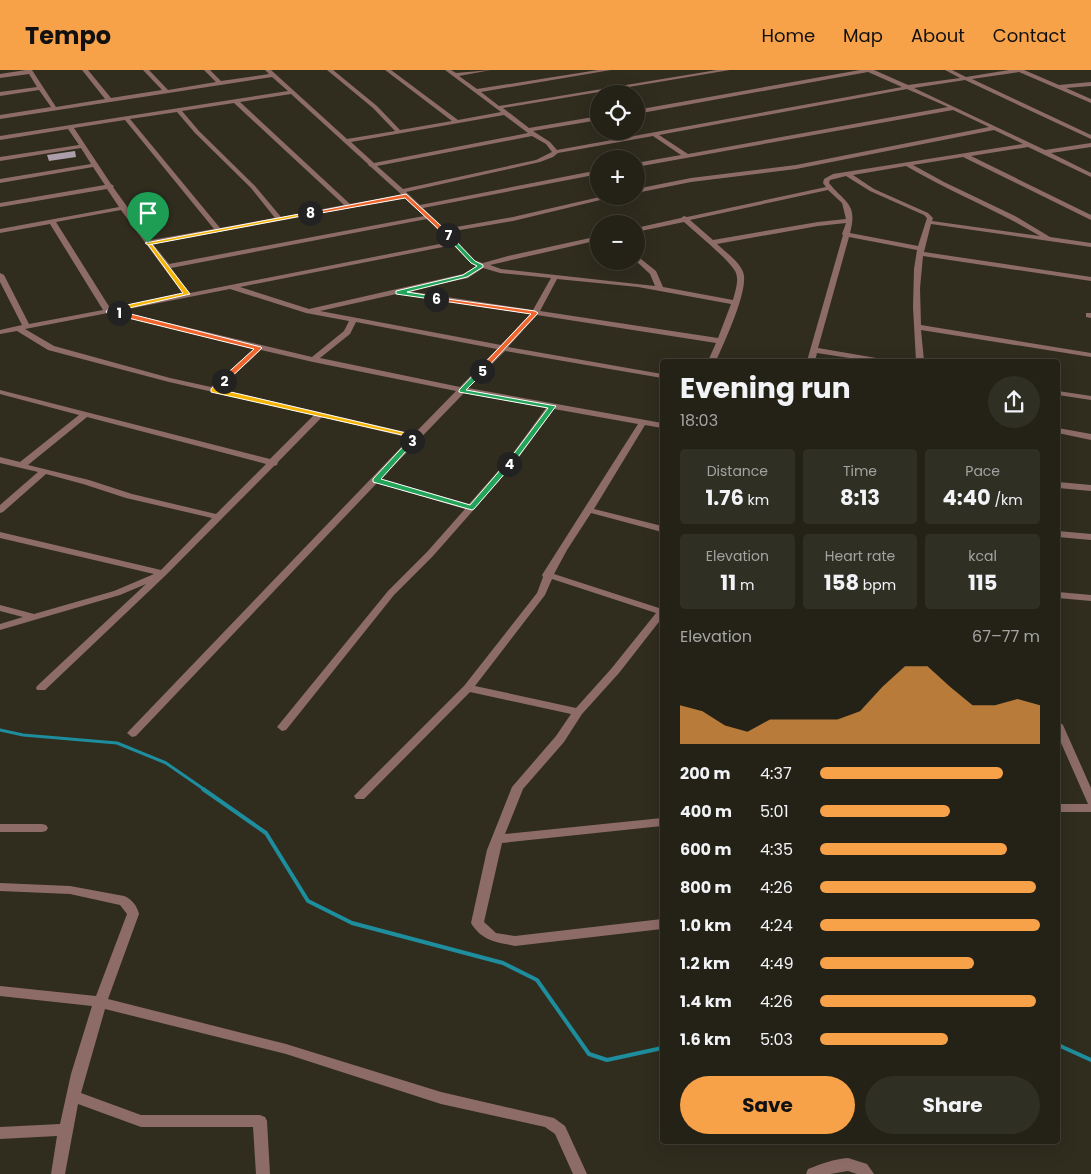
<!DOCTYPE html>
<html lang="en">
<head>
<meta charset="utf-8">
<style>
  :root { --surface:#242217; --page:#302f24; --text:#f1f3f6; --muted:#a3a4a1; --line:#413f36; --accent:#f7a149 }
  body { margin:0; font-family:Poppins,sans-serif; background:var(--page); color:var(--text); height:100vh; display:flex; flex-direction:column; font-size:19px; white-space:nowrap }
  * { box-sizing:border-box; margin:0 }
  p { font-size:16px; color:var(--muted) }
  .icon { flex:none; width:28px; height:28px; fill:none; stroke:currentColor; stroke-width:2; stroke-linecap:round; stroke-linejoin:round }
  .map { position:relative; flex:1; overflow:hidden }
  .side { position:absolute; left:660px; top:289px; width:400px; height:785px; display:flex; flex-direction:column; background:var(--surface); border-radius:5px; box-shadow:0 5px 20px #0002,0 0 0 1px var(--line) }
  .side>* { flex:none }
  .buttons { position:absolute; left:590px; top:15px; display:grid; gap:10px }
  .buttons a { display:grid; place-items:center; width:55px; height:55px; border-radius:50%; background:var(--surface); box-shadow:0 5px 20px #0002,0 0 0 1px var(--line); font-size:25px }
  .pin { position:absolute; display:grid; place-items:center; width:42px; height:42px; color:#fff; margin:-51px -21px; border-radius:50% 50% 50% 0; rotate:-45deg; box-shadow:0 0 5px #0007 }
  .pin .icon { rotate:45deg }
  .km { position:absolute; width:25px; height:25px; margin:-12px; border-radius:50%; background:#222; color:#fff; font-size:14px; line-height:25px; text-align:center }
  .round { display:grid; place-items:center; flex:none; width:52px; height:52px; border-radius:26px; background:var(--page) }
  .head { display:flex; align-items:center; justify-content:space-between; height:85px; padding:0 20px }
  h1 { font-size:28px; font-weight:700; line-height:38px }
  .stats { display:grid; grid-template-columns:repeat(3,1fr); gap:8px; height:85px; padding:5px 20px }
  .stats div { display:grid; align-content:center; border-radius:5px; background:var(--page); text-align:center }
  .stats b { font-size:21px; font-weight:700 }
  .stats small { font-size:14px; font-weight:400 }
  .stats p { font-size:14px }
  .chart { height:140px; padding:10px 20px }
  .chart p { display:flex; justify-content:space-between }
  .chart svg { width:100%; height:90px; margin-top:5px; fill:var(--accent); opacity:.7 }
  .primary-button { display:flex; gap:10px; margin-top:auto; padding:10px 20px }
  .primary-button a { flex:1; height:58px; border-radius:30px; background:var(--accent); color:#111; font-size:20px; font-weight:700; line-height:58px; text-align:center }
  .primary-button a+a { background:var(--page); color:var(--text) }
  ul { padding:0 20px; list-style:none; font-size:16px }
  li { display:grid; grid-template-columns:80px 60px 1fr; align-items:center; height:38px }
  li i { height:12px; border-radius:6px; background:var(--accent) }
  header { display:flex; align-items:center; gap:30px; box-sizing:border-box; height:70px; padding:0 25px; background:var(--accent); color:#111 }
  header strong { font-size:24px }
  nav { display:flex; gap:28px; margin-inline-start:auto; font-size:18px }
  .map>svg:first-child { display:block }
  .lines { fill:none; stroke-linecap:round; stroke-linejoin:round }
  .stream-far1 { stroke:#1e8d9d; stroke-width:3 }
  .stream { stroke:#1e8d9d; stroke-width:4 }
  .building { fill:#ac9eaa }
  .street { fill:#8d6c67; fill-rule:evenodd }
  .split-1 { fill:#f5b400; stroke:#fff }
  .split-2 { fill:#f0652b; stroke:#fff }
  .split-3 { fill:#f5b400; stroke:#fff }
  .split-4 { fill:#22a559; stroke:#fff }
  .split-5 { fill:#22a559; stroke:#fff }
  .split-6 { fill:#f0652b; stroke:#fff }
  .split-7 { fill:#22a559; stroke:#fff }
  .split-8 { fill:#f0652b; stroke:#fff }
  .split-9 { fill:#f5b400; stroke:#fff }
</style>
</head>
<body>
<header>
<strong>Tempo</strong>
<nav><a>Home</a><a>Map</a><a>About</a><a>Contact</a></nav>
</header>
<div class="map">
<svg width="1091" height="1104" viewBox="0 0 1091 1104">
  <rect width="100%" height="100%" fill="#302d1f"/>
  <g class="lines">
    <path class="stream-far1" d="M0,660L23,665L117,673L166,693L205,720"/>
    <path class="stream" d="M203,719L266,763L308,831L352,853L503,893L537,910L589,984L607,990L662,978
      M1058,975L1091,990"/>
  </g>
  <path class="building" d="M75,81L76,87L49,91L47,85Z"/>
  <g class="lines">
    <path class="street" d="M26,0H32L56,37L105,29L82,0H88L111,28L162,20L143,0H149L168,20L216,12L204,0H210L221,11L269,4L265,0H271L347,69L395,61L373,38L327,0H333L377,36L400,60L452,51L385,0H391L458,50L501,42L445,0H451L456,3L491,0L459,6L477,19L598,0H611L481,22L499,36L717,0H730L503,38L529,58L599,46V50L533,61L550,72L557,80L902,17L868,2L636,44V40L860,0H874L908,15L960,8L945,0H952L966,7L1009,0H1024L1059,15L1091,12V16L1066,18L1091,29V33L1019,2L972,9L1091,65V69L965,10L914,18L1045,80L1091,73V77L1051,83L1091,103V107L1028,77L971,86L1091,145V150L963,87L913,95L944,112L1015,146L1050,167L1091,173V177L931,154L924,182L1091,207V211L923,186L920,218L921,255L1091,283V287L921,260L924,291H916L913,237L914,199L917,180L849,167L818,278L882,289L886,291H869L817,283L815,291H807L843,165L842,164L846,153L818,156L717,174C725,182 739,191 743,202C750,218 723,275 716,291H708L716,273L537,245L508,277L662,304V308L505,281L468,318L662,353V358L645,355L594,439L662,456V462L591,443L567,480L554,504L662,539V548L619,603L582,644L564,672L523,719L505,764L662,748V756L502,773L484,852L496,863L515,866L662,849V859L515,876C496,872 482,871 471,853L487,780L512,717L556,666L571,644L470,622L364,729H356L354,726L464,616L537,523L543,507L542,505L638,354L554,339L514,394L433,486L394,525L286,660L282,661L277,657L388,521L427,482L465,439L377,413L136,666L132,667L127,663L410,368L322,347L278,392L277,395L274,396L166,505L45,620H37L36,618L37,616L146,514L120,525L0,560V554L23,547L0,541V535L34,544L114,521L154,504L0,468V462L161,500L212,448L126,428L83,414L46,404L3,442L0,443V435L38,402L0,393V387L20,392L79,345L0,324V320L270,389L314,345L169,312L48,280L17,261L0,264V260L22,255L0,212V203L4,205L29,254L103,240L50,154L0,163V159L119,137L107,119L0,137V133L105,115L93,97L0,113V109L91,94L81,78L0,91V87L79,75L68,59L0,70V66L288,21L272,7L0,49V45L51,37L39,20L0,26V22L37,17L29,4L0,8V4ZM907,19L948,37L688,84L659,65ZM291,24L368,94L369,96L371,97L402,125L350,134L240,32ZM234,33L344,135L281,147L255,116L199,61L182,41ZM953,40L989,57L796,95L691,108L636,119V123L691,112L796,99L994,60L1023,74L833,104L824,109L823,113L826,117L687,147L684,146L681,148L636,158V162L684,152C695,162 732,192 736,203C739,211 735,222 733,230L663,217L656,201L636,185V191L650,204L655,216L501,199L490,195L599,170V166L508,186L483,193L475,191L448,162L513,151L617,126H604L513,147L445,159L423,138L599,104V100L420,135L406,122L540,92L553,87L558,83L653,66L681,85L636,93V97ZM177,42L195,63L251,118L275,148L220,158L130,49ZM504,45L528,63L374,93L351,72ZM125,50L214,159L151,170L113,117L114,116L111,114L74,58ZM532,66L546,74L552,82L536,90L403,119L377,96ZM906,96C950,122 997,140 1040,166L932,151L933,148L928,143L874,119L853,105ZM846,106L870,121L924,145L927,148L918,176L850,163C858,133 845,133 829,113L830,110ZM828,120L842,133L846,149L818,152L713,170L690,150ZM405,128L424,146L169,194L153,174ZM121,140L183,224L110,238L56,152ZM427,149L450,172L190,223L171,198ZM453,175L471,193L477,196L463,204L309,239L240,217ZM483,198L500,203L551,208L533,240L407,221L468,208ZM557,209L638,217L731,234L718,268L540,241ZM230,219L306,243L349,251L344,261L312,287L118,241ZM401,223L404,225L530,244L501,275L320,241ZM108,243L254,279L211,317L170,308L54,276L25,259ZM356,252L497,279L460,317L320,288L350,264ZM261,280L313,292L456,321L414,364L219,319ZM464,323L546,338L508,390L469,434L381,409ZM87,347L266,394L216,444L132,424L89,410L28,395ZM552,509L656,543L611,599L576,638L475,616L545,525Z
      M1086,243H1091V248L1086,247Z
      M1058,321L1091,326V330L1058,325Z
      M1058,358L1091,364V370L1058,363Z
      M1058,412L1091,415V421L1058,418Z
      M1058,461L1091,464V470L1058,467Z
      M1058,522L1091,525V531L1058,528Z
      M1058,651L1063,655L1091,718V742H1058V734H1088L1058,666Z
      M0,754H42L46,755L48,758L46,761L42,762H0Z
      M0,813L70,816L124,826C132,829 137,836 139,844L108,929L286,974L441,1022L554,1048L565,1056L587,1104H573L555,1064L545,1057L441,1034L286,984L105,939L81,1023L141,1045H260L265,1047L267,1051L270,1104H256L253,1057H141L78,1034L65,1104H51L57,1066L0,1069V1057L60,1054L71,1004L92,936L0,926V916L96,926L127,844L120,835L70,824L0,821Z
      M848,1088L867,1094L874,1104H857L848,1101L830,1104H806L808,1099C821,1094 834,1089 848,1088Z"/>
  </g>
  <path class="split-1" d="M146,172H150L190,224L116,241L122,243L119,245L106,242L108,239L183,223Z"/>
  <path class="split-2" d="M119,241L261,277L262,278L226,312H221V309L254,279L116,245Z"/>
  <path class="split-3" d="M221,309L227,311L218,319L419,366L412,373L408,371L411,367L211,322V319Z"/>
  <path class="split-4" d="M409,370L415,371L381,409L470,435L507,392L513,394L474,439L472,440L373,412V409Z"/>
  <path class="split-5" d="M479,299L485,301L466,320L556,336L512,395L506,394L548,338L459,322V320Z"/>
  <path class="split-6" d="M433,227L535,241L538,243L482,303L479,302V299L531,244L436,230Z"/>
  <path class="split-7" d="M448,163L475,191L483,195V197L467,207L407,222L438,227V230L396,224V221L463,205L477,196L471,193L446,166Z"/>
  <path class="split-8" d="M406,124L450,164V166H446L405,128L310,145L308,143Z"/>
  <path class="split-9" d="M310,142L312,144L148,175L145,173Z"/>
</svg>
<div class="buttons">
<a><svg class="icon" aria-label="locate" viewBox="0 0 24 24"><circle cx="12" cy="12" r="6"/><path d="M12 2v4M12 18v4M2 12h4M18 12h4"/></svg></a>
<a>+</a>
<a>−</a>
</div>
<div class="pin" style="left:148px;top:173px;background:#1e9e55"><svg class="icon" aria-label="arrive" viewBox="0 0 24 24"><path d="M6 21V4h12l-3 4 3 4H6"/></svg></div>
<b class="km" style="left:119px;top:243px">1</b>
<b class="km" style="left:224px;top:311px">2</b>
<b class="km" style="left:412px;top:371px">3</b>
<b class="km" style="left:509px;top:394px">4</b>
<b class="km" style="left:482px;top:301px">5</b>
<b class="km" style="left:436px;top:229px">6</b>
<b class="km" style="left:448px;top:165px">7</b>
<b class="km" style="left:310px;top:143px">8</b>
<section class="side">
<div class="head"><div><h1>Evening run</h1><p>18:03</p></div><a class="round"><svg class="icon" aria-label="share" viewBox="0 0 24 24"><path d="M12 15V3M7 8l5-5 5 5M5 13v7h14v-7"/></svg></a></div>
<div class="stats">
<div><p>Distance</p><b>1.76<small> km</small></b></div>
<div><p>Time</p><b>8:13</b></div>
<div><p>Pace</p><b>4:40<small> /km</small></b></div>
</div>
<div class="stats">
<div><p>Elevation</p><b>11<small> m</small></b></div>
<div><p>Heart rate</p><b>158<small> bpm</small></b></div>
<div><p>kcal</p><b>115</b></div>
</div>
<div class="chart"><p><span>Elevation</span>67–77 m</p>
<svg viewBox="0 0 160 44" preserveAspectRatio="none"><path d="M0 44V25L10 28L20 35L30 38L40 32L50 32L60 32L70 32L80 28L90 16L100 6L110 6L120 16L130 25L140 25L150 22L160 25V44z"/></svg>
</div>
<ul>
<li><b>200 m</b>4:37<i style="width:83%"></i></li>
<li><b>400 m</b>5:01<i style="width:59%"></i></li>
<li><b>600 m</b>4:35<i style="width:85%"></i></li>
<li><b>800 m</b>4:26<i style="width:98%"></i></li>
<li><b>1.0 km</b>4:24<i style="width:100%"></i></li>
<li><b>1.2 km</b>4:49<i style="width:70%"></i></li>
<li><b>1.4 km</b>4:26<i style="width:98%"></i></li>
<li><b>1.6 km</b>5:03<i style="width:58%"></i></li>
</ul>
<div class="primary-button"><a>Save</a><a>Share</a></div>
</section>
</div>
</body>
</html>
